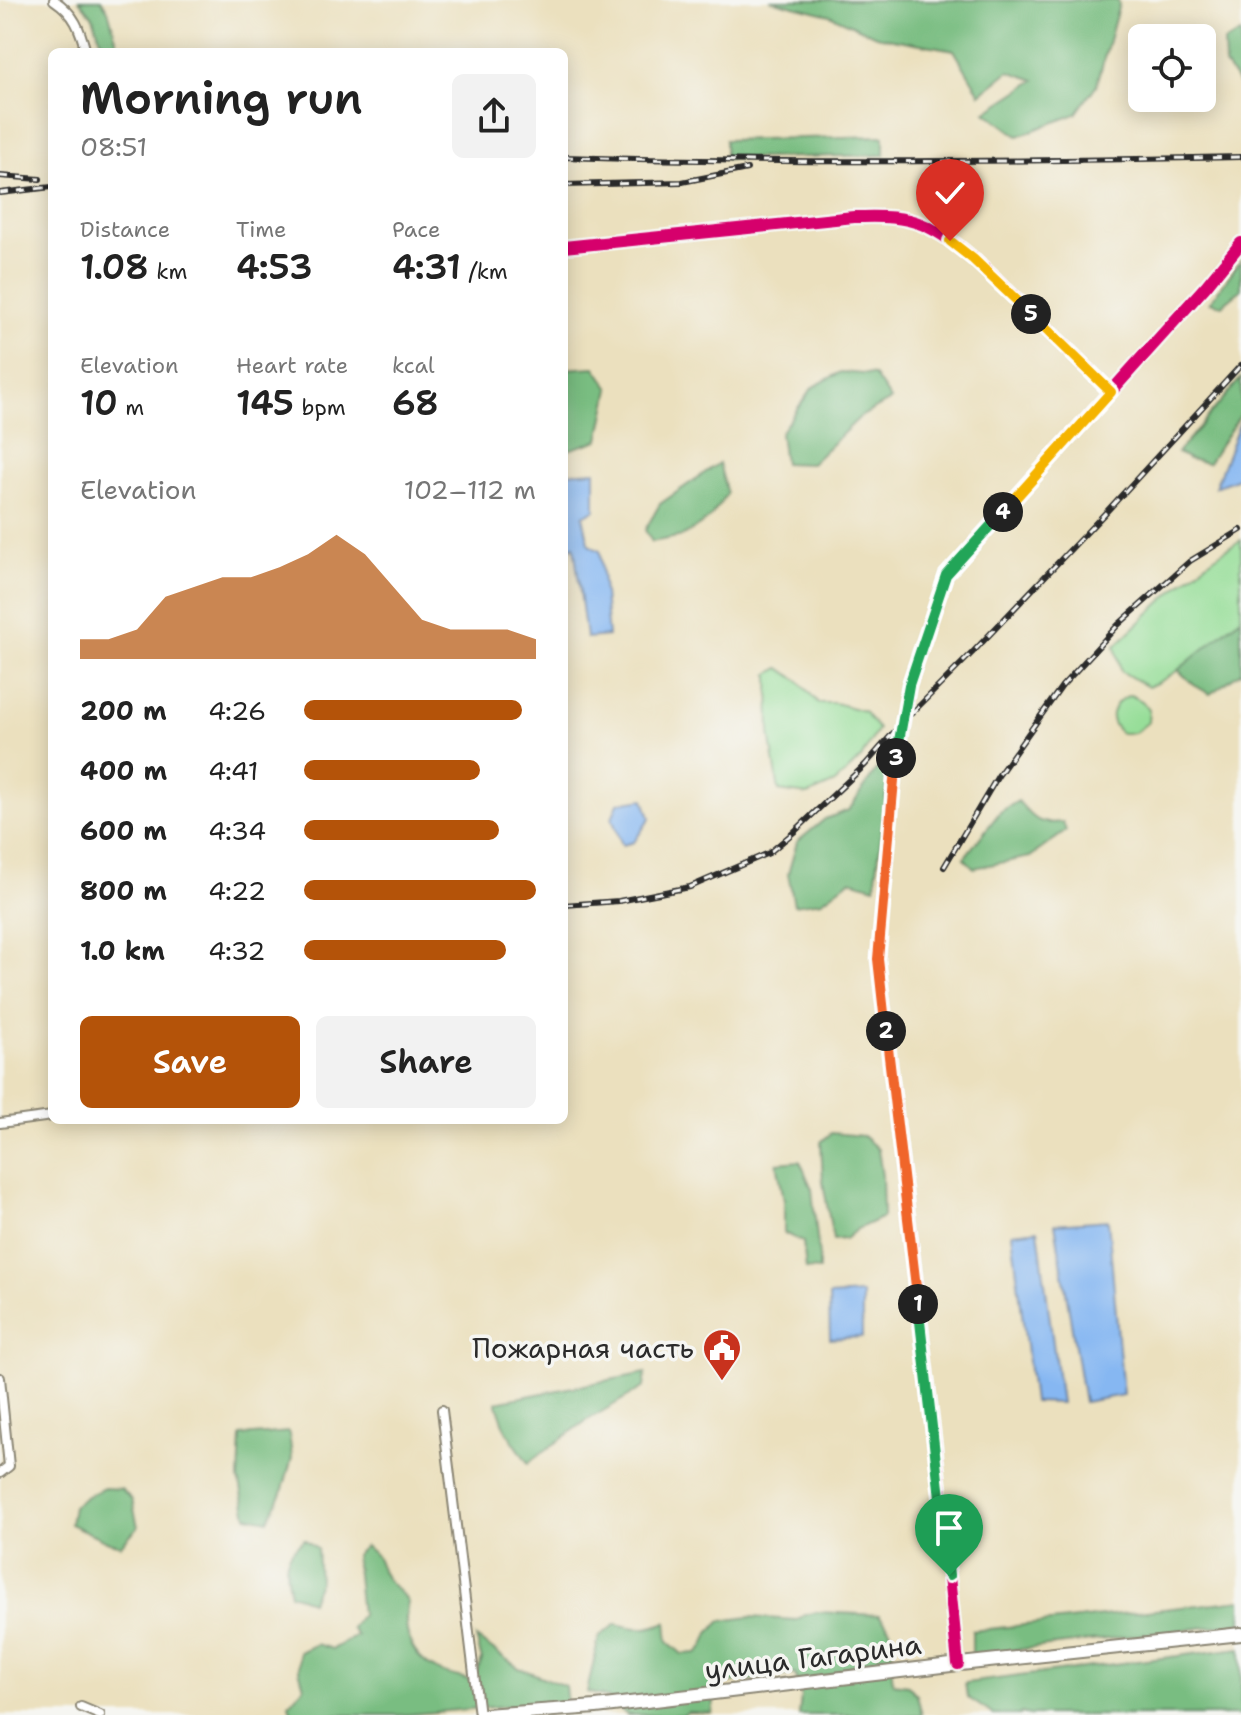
<!DOCTYPE html>
<html lang="en">
<head>
<meta charset="utf-8">
<style>
  :root { --surface:#fff; --page:#f2f2f2; --text:#222; --muted:#767676; --accent:#b45309 }
  body { margin:0; font-family:"Shantell Sans",sans-serif; background:var(--page); color:var(--text); height:100vh; display:flex; flex-direction:column; font-size:30px; white-space:nowrap }
  * { box-sizing:border-box; margin:0 }
  p { font-size:26px; color:var(--muted) }
  .icon { flex:none; width:44px; height:44px; fill:none; stroke:currentColor; stroke-width:2; stroke-linecap:round; stroke-linejoin:round }
  .map { position:relative; flex:1; overflow:hidden }
  .panel { position:absolute; left:48px; top:48px; width:520px; height:1076px; display:flex; flex-direction:column; background:var(--surface); border-radius:12px; box-shadow:0 4px 20px #0003 }
  .panel>* { flex:none }
  .controls { position:absolute; left:1128px; top:24px; display:grid; gap:16px }
  .controls a { display:grid; place-items:center; width:88px; height:88px; border-radius:12px; background:var(--surface); box-shadow:0 4px 20px #0003; font-size:40px }
  .pin { position:absolute; display:grid; place-items:center; width:68px; height:68px; color:#fff; margin:-82px -34px; border-radius:50% 50% 50% 0; rotate:-45deg; box-shadow:0 0 8px #0007 }
  .pin .icon { rotate:45deg }
  .km { position:absolute; width:40px; height:40px; margin:-20px; border-radius:50%; background:#222; color:#fff; font-size:22px; line-height:40px; text-align:center }
  .round { display:grid; place-items:center; flex:none; width:84px; height:84px; border-radius:12px; background:var(--page) }
  .headline { display:flex; align-items:center; justify-content:space-between; height:136px; padding:0 32px }
  h1 { font-size:44px; font-weight:600; line-height:60px }
  .figures { display:grid; grid-template-columns:repeat(3,1fr); gap:12px; height:136px; padding:8px 32px }
  .figures div { display:grid; align-content:center }
  .figures b { font-size:34px; font-weight:600 }
  .figures small { font-size:22px; font-weight:400 }
  .figures p { font-size:22px }
  .chart { height:224px; padding:16px 32px }
  .chart p { display:flex; justify-content:space-between }
  .chart svg { width:100%; height:144px; margin-top:8px; fill:var(--accent); opacity:.7 }
  .primary-button { display:flex; gap:16px; margin-top:auto; padding:16px 32px }
  .primary-button a { flex:1; height:92px; border-radius:12px; background:var(--accent); color:#fff; font-size:32px; font-weight:600; line-height:92px; text-align:center }
  .primary-button a+a { background:var(--page); color:var(--text) }
  ul { padding:0 32px; list-style:none; font-size:26px }
  li { display:grid; grid-template-columns:128px 96px 1fr; align-items:center; height:60px }
  li i { height:20px; border-radius:10px; background:var(--accent) }
  .map>svg:first-child { display:block }
  .green { fill:#97de99; stroke:#618462; stroke-width:2 }
  .forest { fill:#79bd81; stroke:#527456; stroke-width:2 }
  .water { fill:#86b7f2; stroke:#58718e; stroke-width:2 }
  .lines { fill:none; stroke-linecap:round; stroke-linejoin:round }
  .street-casing { stroke:#8b8674; stroke-width:12 }
  .secondary-casing { stroke:#8b8674; stroke-width:16 }
  .street { stroke:#fff; stroke-width:8 }
  .secondary { stroke:#fff; stroke-width:12 }
  .rail-casing { stroke:#2b2b2b; stroke-width:6 }
  .rail { stroke:#f6f6f2; stroke-width:3; stroke-dasharray:9; stroke-linecap:butt }
  .cycleway-casing { stroke:#f6f6f2; stroke-width:17 }
  .cycleway { stroke:#d6006c; stroke-width:12 }
  .split-1-casing { stroke:#fff; stroke-width:16 }
  .split-2-casing { stroke:#fff; stroke-width:16 }
  .split-3-casing { stroke:#fff; stroke-width:16 }
  .split-4-casing { stroke:#fff; stroke-width:16 }
  .split-5-casing { stroke:#fff; stroke-width:16 }
  .split-6-casing { stroke:#fff; stroke-width:16 }
  .split-1 { stroke:#22a559; stroke-width:10 }
  .split-2 { stroke:#f0652b; stroke-width:10 }
  .split-3 { stroke:#f0652b; stroke-width:10 }
  .split-4 { stroke:#22a559; stroke-width:10 }
  .split-5 { stroke:#f5b400; stroke-width:10 }
  .split-6 { stroke:#f5b400; stroke-width:10 }
  .labels { text-anchor:middle; dominant-baseline:central; stroke-width:7; stroke-linejoin:round; paint-order:stroke }
  .poi-label { font-size:28px; fill:#2b2b2b; stroke:#f6f6f2; text-anchor:end }
  .street-label { font-size:28px; fill:#2b2b2b; stroke:#f6f6f2 }
</style>
</head>
<body>
<div class="map">
<svg width="1241" height="1715" viewBox="0 0 1241 1715">
  <rect width="100%" height="100%" fill="#f6f6f2"/>
  <filter id="ink" filterUnits="userSpaceOnUse"><feTurbulence type="fractalNoise" baseFrequency=".0125" numOctaves="2"/><feDisplacementMap in="SourceGraphic" scale="16" xChannelSelector="R" yChannelSelector="G"/><feConvolveMatrix kernelMatrix="1 2 1 2 8 2 1 2 1" color-interpolation-filters="sRGB"/></filter>
  <filter id="wash" filterUnits="userSpaceOnUse"><feTurbulence type="fractalNoise" baseFrequency=".006" numOctaves="4" result="noise"/><feDisplacementMap in="SourceGraphic" scale="32" xChannelSelector="R" yChannelSelector="G"/><feGaussianBlur stdDeviation="1.8" result="paint"/><feColorMatrix in="noise" values="0 0 0 0 0 0 0 0 0 0 0 0 0 0 0 0 0 1.4 0 .05"/><feComposite in="paint" operator="in"/></filter>
  <g filter="url(#wash)">
    <rect width="100%" height="100%" fill="#ebe0be"/>
    <path class="green" d="M1241,540V618C1210,641 1185,672 1148,687L1121,671L1115,646C1154,609 1195,566 1241,540Z
      M780,668L799,681L818,703H835L864,711L878,729L861,758L835,783L808,795L779,791L770,733L769,674Z
      M1130,695L1142,701L1149,710L1148,722L1135,733H1121C1105,719 1111,703 1130,695Z"/>
    <path class="forest" d="M79,0H101L108,10L118,46L108,52L102,44L93,17Z
      M770,0H1118L1119,4L1097,84L1076,114L1018,136L986,112L1035,80L1009,71L980,94L954,50L876,36L830,15Z
      M1241,33V87L1225,65L1224,42Z
      M884,136V155L725,159V140Z
      M1241,260V290L1222,305L1210,302Z
      M595,367L610,389L599,440L568,450L564,449V369Z
      M841,372L874,375L891,400L860,417L811,464L784,463L780,433L813,387Z
      M1241,378V414L1208,463L1189,459L1177,453Z
      M719,463L727,494L709,519L683,536L652,542L645,530L660,504Z
      M1241,618V672L1210,694L1194,685L1178,670Z
      M883,760L890,762L875,887L850,880L822,901L794,905L788,874L797,842L825,819L849,810Z
      M1018,801C1035,820 1037,825 1063,822L1066,831L1030,857L974,868L964,858L1000,812Z
      M831,1133L863,1136L878,1149L882,1176L883,1217L857,1229L845,1239L833,1240L823,1182L821,1142Z
      M800,1161L812,1189L819,1257V1270L806,1269L803,1242L784,1233V1200L777,1163Z
      M646,1373L644,1387L586,1421L528,1463L507,1432L496,1402Z
      M289,1432L292,1458L282,1493L268,1520L247,1516L239,1479L241,1436Z
      M104,1488L121,1489L132,1500L138,1527L121,1545L109,1542L70,1524L73,1506L87,1496Z
      M304,1539L317,1548L319,1582L311,1601L290,1594C285,1567 281,1558 304,1539Z
      M365,1546C384,1560 376,1562 386,1578C392,1586 402,1593 408,1602C402,1629 409,1655 435,1669C445,1675 460,1677 472,1680L482,1660L476,1638L519,1668L565,1686L567,1704H529L400,1715H292L289,1704L304,1687L299,1669V1652L316,1644L332,1649L357,1636L351,1628L361,1615L355,1555Z
      M1241,1600V1623L972,1655V1631Z
      M817,1612L879,1615C894,1631 894,1636 892,1657C891,1665 892,1675 893,1683L908,1685L917,1695L922,1715H799L801,1696L795,1674L717,1685L712,1713L688,1712L683,1715H627L608,1698L587,1692L599,1637L616,1624C637,1629 646,1631 666,1622L668,1642L682,1654L697,1653L704,1646L709,1633L721,1621L749,1617L796,1620L805,1615Z
      M1241,1648V1715H1030L1021,1713L1020,1715H994L967,1697L965,1683Z"/>
    <path class="water" d="M1240,422L1241,477L1215,487Z
      M595,471V510L583,516L589,545L600,551L608,636L586,638L574,546L564,550V473Z
      M644,799L650,818L634,842L622,845L612,818L618,803Z
      M1108,1220L1123,1395L1084,1402L1055,1224Z
      M1038,1230L1061,1403L1033,1402L1012,1233Z
      M862,1294V1337L830,1339L829,1296Z"/>
  </g>
  <g filter="url(#ink)">
    <g class="lines">
      <defs>
        <path id="street" d="M54,0C75,14 80,29 86,52
          M564,247L854,217C876,217 899,215 921,224C955,237 992,276 1018,301C1049,331 1080,361 1111,392
          M0,1123L52,1116
          M0,1378L9,1466L0,1473
          M442,1410L479,1715
          M958,1664L940,1489L878,959L895,768L909,685L946,575L1206,286L1241,243
          M81,1707L100,1715"/>
        <path id="secondary" d="M485,1715L596,1707L951,1665L1241,1634"/>
      </defs>
      <use href="#street" class="street-casing"/>
      <use href="#secondary" class="secondary-casing"/>
      <use href="#street" class="street"/>
      <use href="#secondary" class="secondary"/>
      <defs>
        <path id="rail" d="M564,157C790,164 1015,162 1241,157
          M0,176L40,179
          M564,185L682,182L747,169
          M0,193L52,187
          M944,867L998,776L1062,686L1118,625L1190,561L1241,530
          M564,905L619,901L690,887L769,853L794,832L865,765L902,723L972,653L1108,510L1241,365"/>
      </defs>
      <use href="#rail" class="rail-casing"/>
      <use href="#rail" class="rail"/>
      <defs>
        <path id="cycleway" d="M564,247L854,217C876,217 899,215 921,224C955,237 992,276 1018,301C1049,331 1080,361 1111,392
          M958,1664L940,1489L878,959L895,768L909,685L946,575L1206,286L1241,243"/>
      </defs>
      <use href="#cycleway" class="cycleway-casing"/>
      <use href="#cycleway" class="cycleway"/>
    </g>
  </g>
  <g class="lines" filter="url(#ink)">
    <defs>
      <path id="split-1" d="M918,1304L949,1576"/>
      <path id="split-2" d="M886,1031L918,1304"/>
      <path id="split-3" d="M886,1031L878,959L896,758"/>
      <path id="split-4" d="M896,758L909,685L946,575L1003,512"/>
      <path id="split-5" d="M1003,512L1111,392L1031,314"/>
      <path id="split-6" d="M950,241L973,259L1031,314"/>
    </defs>
    <use href="#split-1" class="split-1-casing"/>
    <use href="#split-2" class="split-2-casing"/>
    <use href="#split-3" class="split-3-casing"/>
    <use href="#split-4" class="split-4-casing"/>
    <use href="#split-5" class="split-5-casing"/>
    <use href="#split-6" class="split-6-casing"/>
    <use href="#split-1" class="split-1"/>
    <use href="#split-2" class="split-2"/>
    <use href="#split-3" class="split-3"/>
    <use href="#split-4" class="split-4"/>
    <use href="#split-5" class="split-5"/>
    <use href="#split-6" class="split-6"/>
  </g>
  <defs>
    <symbol id="civic-pin" viewBox="-11 -11 22 30"><path d="M0 17L-7.5 6A9.5 9.5 0 1 1 7.5 6Z" fill="#c8321e" stroke="#f6f6f2"/><path d="M-.6-6.5H3V-4.5H.6V-3L4-1V1h2V6H-6V1h2V-1L-.6-3ZM-1.2 2.5V6h2.4V2.5Z" fill="#fff"/></symbol>
  </defs>
  <g fill-rule="evenodd">
    <use href="#civic-pin" x="700" y="1326" width="44" height="60"/>
  </g>
  <g class="labels">
    <g class="poi-label">
      <text x="694" y="1348">Пожарная часть</text>
    </g>
    <g class="street-label">
      <text transform="translate(813 1657) rotate(-7)">улица Гагарина</text>
    </g>
  </g>
</svg>
<div class="controls">
<a><svg class="icon" aria-label="locate" viewBox="0 0 24 24"><circle cx="12" cy="12" r="6"/><path d="M12 2v4M12 18v4M2 12h4M18 12h4"/></svg></a>
</div>
<div class="pin" style="left:949px;top:1576px;background:#1e9e55"><svg class="icon" aria-label="arrive" viewBox="0 0 24 24"><path d="M6 21V4h12l-3 4 3 4H6"/></svg></div>
<div class="pin" style="left:950px;top:241px;background:#d93025"><svg class="icon" aria-label="check" viewBox="0 0 24 24"><path d="M5 12l5 5 9-10"/></svg></div>
<b class="km" style="left:918px;top:1304px">1</b>
<b class="km" style="left:886px;top:1031px">2</b>
<b class="km" style="left:896px;top:758px">3</b>
<b class="km" style="left:1003px;top:512px">4</b>
<b class="km" style="left:1031px;top:314px">5</b>
<section class="panel">
<div class="headline"><div><h1>Morning run</h1><p>08:51</p></div><a class="round"><svg class="icon" aria-label="share" viewBox="0 0 24 24"><path d="M12 15V3M7 8l5-5 5 5M5 13v7h14v-7"/></svg></a></div>
<div class="figures">
<div><p>Distance</p><b>1.08<small> km</small></b></div>
<div><p>Time</p><b>4:53</b></div>
<div><p>Pace</p><b>4:31<small> /km</small></b></div>
</div>
<div class="figures">
<div><p>Elevation</p><b>10<small> m</small></b></div>
<div><p>Heart rate</p><b>145<small> bpm</small></b></div>
<div><p>kcal</p><b>68</b></div>
</div>
<div class="chart"><p><span>Elevation</span>102–112 m</p>
<svg viewBox="0 0 160 44" preserveAspectRatio="none"><path d="M0 44V38L10 38L20 35L30 25L40 22L50 19L60 19L70 16L80 12L90 6L100 12L110 22L120 32L130 35L140 35L150 35L160 38V44z"/></svg>
</div>
<ul>
<li><b>200 m</b>4:26<i style="width:94%"></i></li>
<li><b>400 m</b>4:41<i style="width:76%"></i></li>
<li><b>600 m</b>4:34<i style="width:84%"></i></li>
<li><b>800 m</b>4:22<i style="width:100%"></i></li>
<li><b>1.0 km</b>4:32<i style="width:87%"></i></li>
</ul>
<div class="primary-button"><a>Save</a><a>Share</a></div>
</section>
</div>
</body>
</html>
